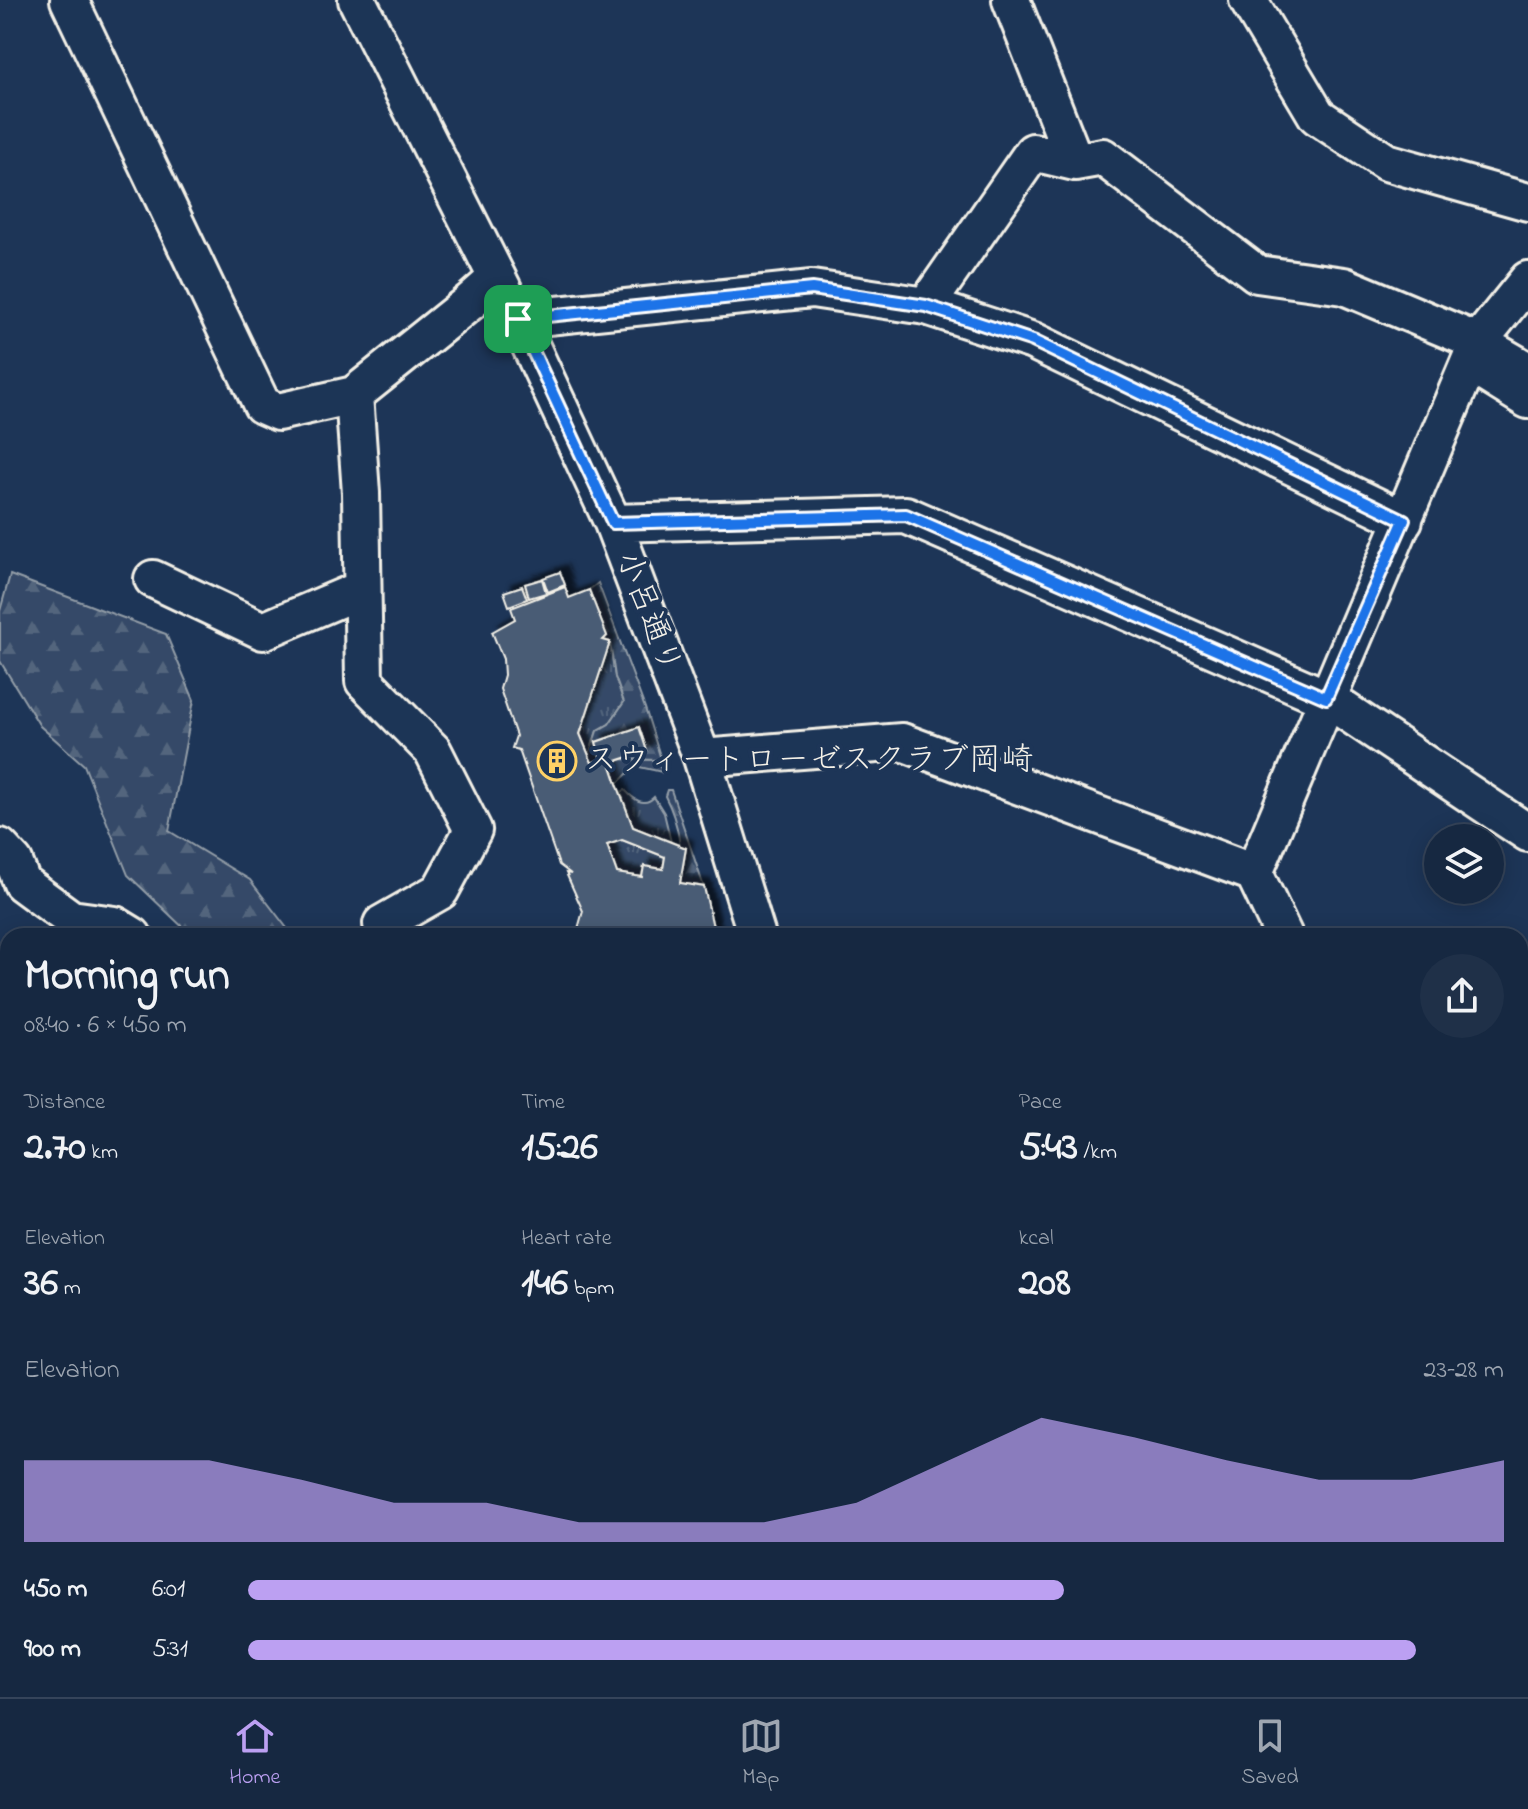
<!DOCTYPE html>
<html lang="en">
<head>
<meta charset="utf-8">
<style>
  :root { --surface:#162841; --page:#1f3048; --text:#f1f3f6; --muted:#9ea6b1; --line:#35445a; --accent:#bca0f2 }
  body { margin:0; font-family:"Indie Flower","Klee One",sans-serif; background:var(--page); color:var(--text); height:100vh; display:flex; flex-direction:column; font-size:30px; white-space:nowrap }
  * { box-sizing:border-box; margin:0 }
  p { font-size:26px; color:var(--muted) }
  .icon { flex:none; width:44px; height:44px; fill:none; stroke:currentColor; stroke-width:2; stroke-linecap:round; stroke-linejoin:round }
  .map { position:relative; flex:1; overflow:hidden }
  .details { position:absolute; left:0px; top:928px; width:1528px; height:770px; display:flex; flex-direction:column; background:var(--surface); border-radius:24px 24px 0 0; box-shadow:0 4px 20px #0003,0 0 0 2px var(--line) }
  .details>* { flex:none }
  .tools { position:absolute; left:1424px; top:824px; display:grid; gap:16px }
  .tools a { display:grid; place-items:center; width:80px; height:80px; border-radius:50%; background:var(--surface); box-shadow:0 4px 20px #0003,0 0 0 2px var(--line); font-size:40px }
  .pin { position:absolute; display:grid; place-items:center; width:68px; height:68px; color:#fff; margin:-34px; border-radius:16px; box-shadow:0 4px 12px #0006 }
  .round { display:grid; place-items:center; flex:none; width:84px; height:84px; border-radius:42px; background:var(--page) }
  .headline { display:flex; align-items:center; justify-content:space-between; height:136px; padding:0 24px }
  h1 { font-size:44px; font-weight:700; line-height:60px }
  .stats { display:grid; grid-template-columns:repeat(3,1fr); gap:12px; height:136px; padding:8px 24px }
  .stats div { display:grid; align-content:center }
  .stats b { font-size:40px; font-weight:700 }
  .stats small { font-size:22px; font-weight:400 }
  .stats p { font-size:22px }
  .chart { height:224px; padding:16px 24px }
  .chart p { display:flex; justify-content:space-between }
  .chart svg { width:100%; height:144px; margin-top:8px; fill:var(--accent); opacity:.7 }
  ul { padding:0 24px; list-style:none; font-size:26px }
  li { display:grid; grid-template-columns:128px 96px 1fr; align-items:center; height:60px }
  li i { height:20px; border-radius:10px; background:var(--accent) }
  .menu { display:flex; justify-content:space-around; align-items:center; height:112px; border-top:2px solid var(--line); background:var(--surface); font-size:22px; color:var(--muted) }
  .menu a { display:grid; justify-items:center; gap:4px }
  .menu .current { color:var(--accent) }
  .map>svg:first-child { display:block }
  .grass { fill:url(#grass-tufts); stroke:#949ea8; stroke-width:2 }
  .forest { fill:url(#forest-firs); stroke:#949ea8; stroke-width:2 }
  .building { fill:#485b74; stroke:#f4f1e8; stroke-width:2; fill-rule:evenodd; filter:url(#shadow) }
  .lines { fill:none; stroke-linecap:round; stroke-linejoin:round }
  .minor-casing { stroke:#f4f1e8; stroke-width:42 }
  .minor { stroke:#1d3557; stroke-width:36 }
  .route-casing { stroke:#fff; stroke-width:16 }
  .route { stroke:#1a73e8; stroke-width:10 }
  .labels { text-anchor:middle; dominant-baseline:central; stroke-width:8; stroke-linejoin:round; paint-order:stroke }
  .street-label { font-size:32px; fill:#f4f1e8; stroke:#1d3557 }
  .poi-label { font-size:32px; fill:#f4f1e8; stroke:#1d3557; text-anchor:start }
</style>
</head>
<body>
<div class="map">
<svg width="1528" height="1697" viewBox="0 0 1528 1697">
  <defs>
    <pattern id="grass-tufts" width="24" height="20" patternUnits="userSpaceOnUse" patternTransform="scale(2)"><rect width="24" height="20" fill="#354a67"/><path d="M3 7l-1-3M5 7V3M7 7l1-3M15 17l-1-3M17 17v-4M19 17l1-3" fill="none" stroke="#53657d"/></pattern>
    <pattern id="forest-firs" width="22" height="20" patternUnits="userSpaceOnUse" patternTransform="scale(2)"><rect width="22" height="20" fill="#354a67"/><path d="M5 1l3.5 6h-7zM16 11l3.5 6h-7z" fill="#53657d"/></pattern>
    <filter id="shadow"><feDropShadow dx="7" dy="-7" stdDeviation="2" flood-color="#0009"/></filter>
  </defs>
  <rect width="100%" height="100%" fill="#1d3557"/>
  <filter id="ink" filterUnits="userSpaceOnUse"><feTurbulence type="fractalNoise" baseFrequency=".0125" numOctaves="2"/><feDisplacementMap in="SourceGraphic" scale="16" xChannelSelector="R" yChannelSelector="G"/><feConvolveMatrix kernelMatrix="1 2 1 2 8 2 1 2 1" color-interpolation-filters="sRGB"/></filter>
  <g filter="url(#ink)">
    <path class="grass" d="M610,642L615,677L624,702L609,724L597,731L589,755L580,734Z
      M623,759L658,760L662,772L635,766L617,784L610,763Z
      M625,790C633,799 644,808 654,797L664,813L671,842L633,827L621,792Z
      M622,840L665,857L663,869L642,877L617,873L607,845Z
      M8,1223V1348L0,1351V1225Z"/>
    <path class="forest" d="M10,575L166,634L194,700L169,831L250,880L293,936H192L128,875L84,765L40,726L0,661V611Z
      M598,583L645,708L664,769L662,772L658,760L623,759L646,751L639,727L596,742L601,759L592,763L589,755L597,731L609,724L624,702L615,677L610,642L603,640L607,636L589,590Z
      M667,790H671L704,887L680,883C682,851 680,825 665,796Z
      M185,1690H752L754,1697H187Z"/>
    <path class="building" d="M560,572L565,585L548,592L543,578Z
      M542,579L546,593L529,598L525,584Z
      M522,586L527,599L509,606L504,592Z
      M565,587L569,598L589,590L607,636L603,640L610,642L580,734L592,763L601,759L596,742L639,727L647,751L610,763L617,784L633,827L686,848L680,883L704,887L715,936H576L583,911L566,873L571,874L559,865L519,750L512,748L516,736L500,689L504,675L503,659L492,632L515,619L511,608ZM622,840L665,857L663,869L644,866L642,877L617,873L607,845Z"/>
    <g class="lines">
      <defs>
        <path id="minor" d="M69,0L262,405L278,412L354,395
          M357,0L518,319L613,523L702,758L757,936
          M1011,0L1075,162
          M1248,0L1317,116L1386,162L1528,202
          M926,306L1033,152L1075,162L1103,157L1257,274L1344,286L1478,342L1528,371
          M518,319L812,289L926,306L1033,341L1404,520
          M1482,367L1483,372L1528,400
          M613,523L906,515L1326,698L1528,833
          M153,579L263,631L362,589
          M702,758L902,742L1254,873L1284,936
          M0,847L14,862L22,883L71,919L115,925L133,936
          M1254,873L1478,342L1528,280
          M392,936L382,924L440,891L473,830L433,751L364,681L361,493L354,395L470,302L496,279
          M0,1123L8,1125
          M1520,1197L1528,1203
          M1520,1576L1528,1565
          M0,1592L8,1570
          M784,1690L787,1697
          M981,1690L984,1697
          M1470,1690L1480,1697
          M61,1697L64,1690
          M1436,1697L1440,1690"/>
      </defs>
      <use href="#minor" class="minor-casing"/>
      <use href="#minor" class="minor"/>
    </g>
  </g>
  <g class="lines" filter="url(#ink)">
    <defs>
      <path id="route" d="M812,289L926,306L1033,341L1404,520L1326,698L906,515L613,523L518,319Z"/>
    </defs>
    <use href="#route" class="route-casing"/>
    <use href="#route" class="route"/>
  </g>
  <defs>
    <symbol id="building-ring" viewBox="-11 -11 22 22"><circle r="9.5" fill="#1d3557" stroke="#ffd166" stroke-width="1.5"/><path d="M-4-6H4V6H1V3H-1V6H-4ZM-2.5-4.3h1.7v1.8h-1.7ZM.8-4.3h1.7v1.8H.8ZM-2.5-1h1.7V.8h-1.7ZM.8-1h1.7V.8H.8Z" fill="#ffd166"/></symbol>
  </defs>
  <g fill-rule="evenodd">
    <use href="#building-ring" x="535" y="739" width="44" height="44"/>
  </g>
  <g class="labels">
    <g class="street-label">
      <text transform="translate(647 613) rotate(69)">小呂通り</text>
    </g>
    <g class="poi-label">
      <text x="585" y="761">スウィートローゼスクラブ岡崎</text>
    </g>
  </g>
</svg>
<div class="tools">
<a><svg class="icon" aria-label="layers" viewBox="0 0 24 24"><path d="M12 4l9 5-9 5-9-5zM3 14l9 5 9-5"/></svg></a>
</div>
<div class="pin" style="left:518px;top:319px;background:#1e9e55"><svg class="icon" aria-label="arrive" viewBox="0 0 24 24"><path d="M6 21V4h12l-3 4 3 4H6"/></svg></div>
<section class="details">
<div class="headline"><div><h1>Morning run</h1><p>08:40 · 6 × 450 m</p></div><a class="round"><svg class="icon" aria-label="share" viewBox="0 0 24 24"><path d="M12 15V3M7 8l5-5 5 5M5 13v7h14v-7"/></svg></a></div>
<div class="stats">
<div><p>Distance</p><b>2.70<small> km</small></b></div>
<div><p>Time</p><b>15:26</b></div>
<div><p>Pace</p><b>5:43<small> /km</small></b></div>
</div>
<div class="stats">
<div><p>Elevation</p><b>36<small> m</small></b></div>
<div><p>Heart rate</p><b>146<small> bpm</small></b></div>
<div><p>kcal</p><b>208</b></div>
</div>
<div class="chart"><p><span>Elevation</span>23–28 m</p>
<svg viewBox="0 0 160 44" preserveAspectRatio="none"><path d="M0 44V19L10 19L20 19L30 25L40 32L50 32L60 38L70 38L80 38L90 32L100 19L110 6L120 12L130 19L140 25L150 25L160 19V44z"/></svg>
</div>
<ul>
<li><b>450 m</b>6:01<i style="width:65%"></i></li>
<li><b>900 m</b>5:31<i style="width:93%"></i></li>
</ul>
</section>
</div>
<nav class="menu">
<a class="current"><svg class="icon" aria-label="home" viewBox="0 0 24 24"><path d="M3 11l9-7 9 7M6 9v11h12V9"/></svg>Home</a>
<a><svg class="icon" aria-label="map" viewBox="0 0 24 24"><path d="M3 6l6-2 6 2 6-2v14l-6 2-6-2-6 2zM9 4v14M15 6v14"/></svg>Map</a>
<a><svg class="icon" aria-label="saved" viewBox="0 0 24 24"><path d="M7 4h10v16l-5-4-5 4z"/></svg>Saved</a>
</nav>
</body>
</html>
